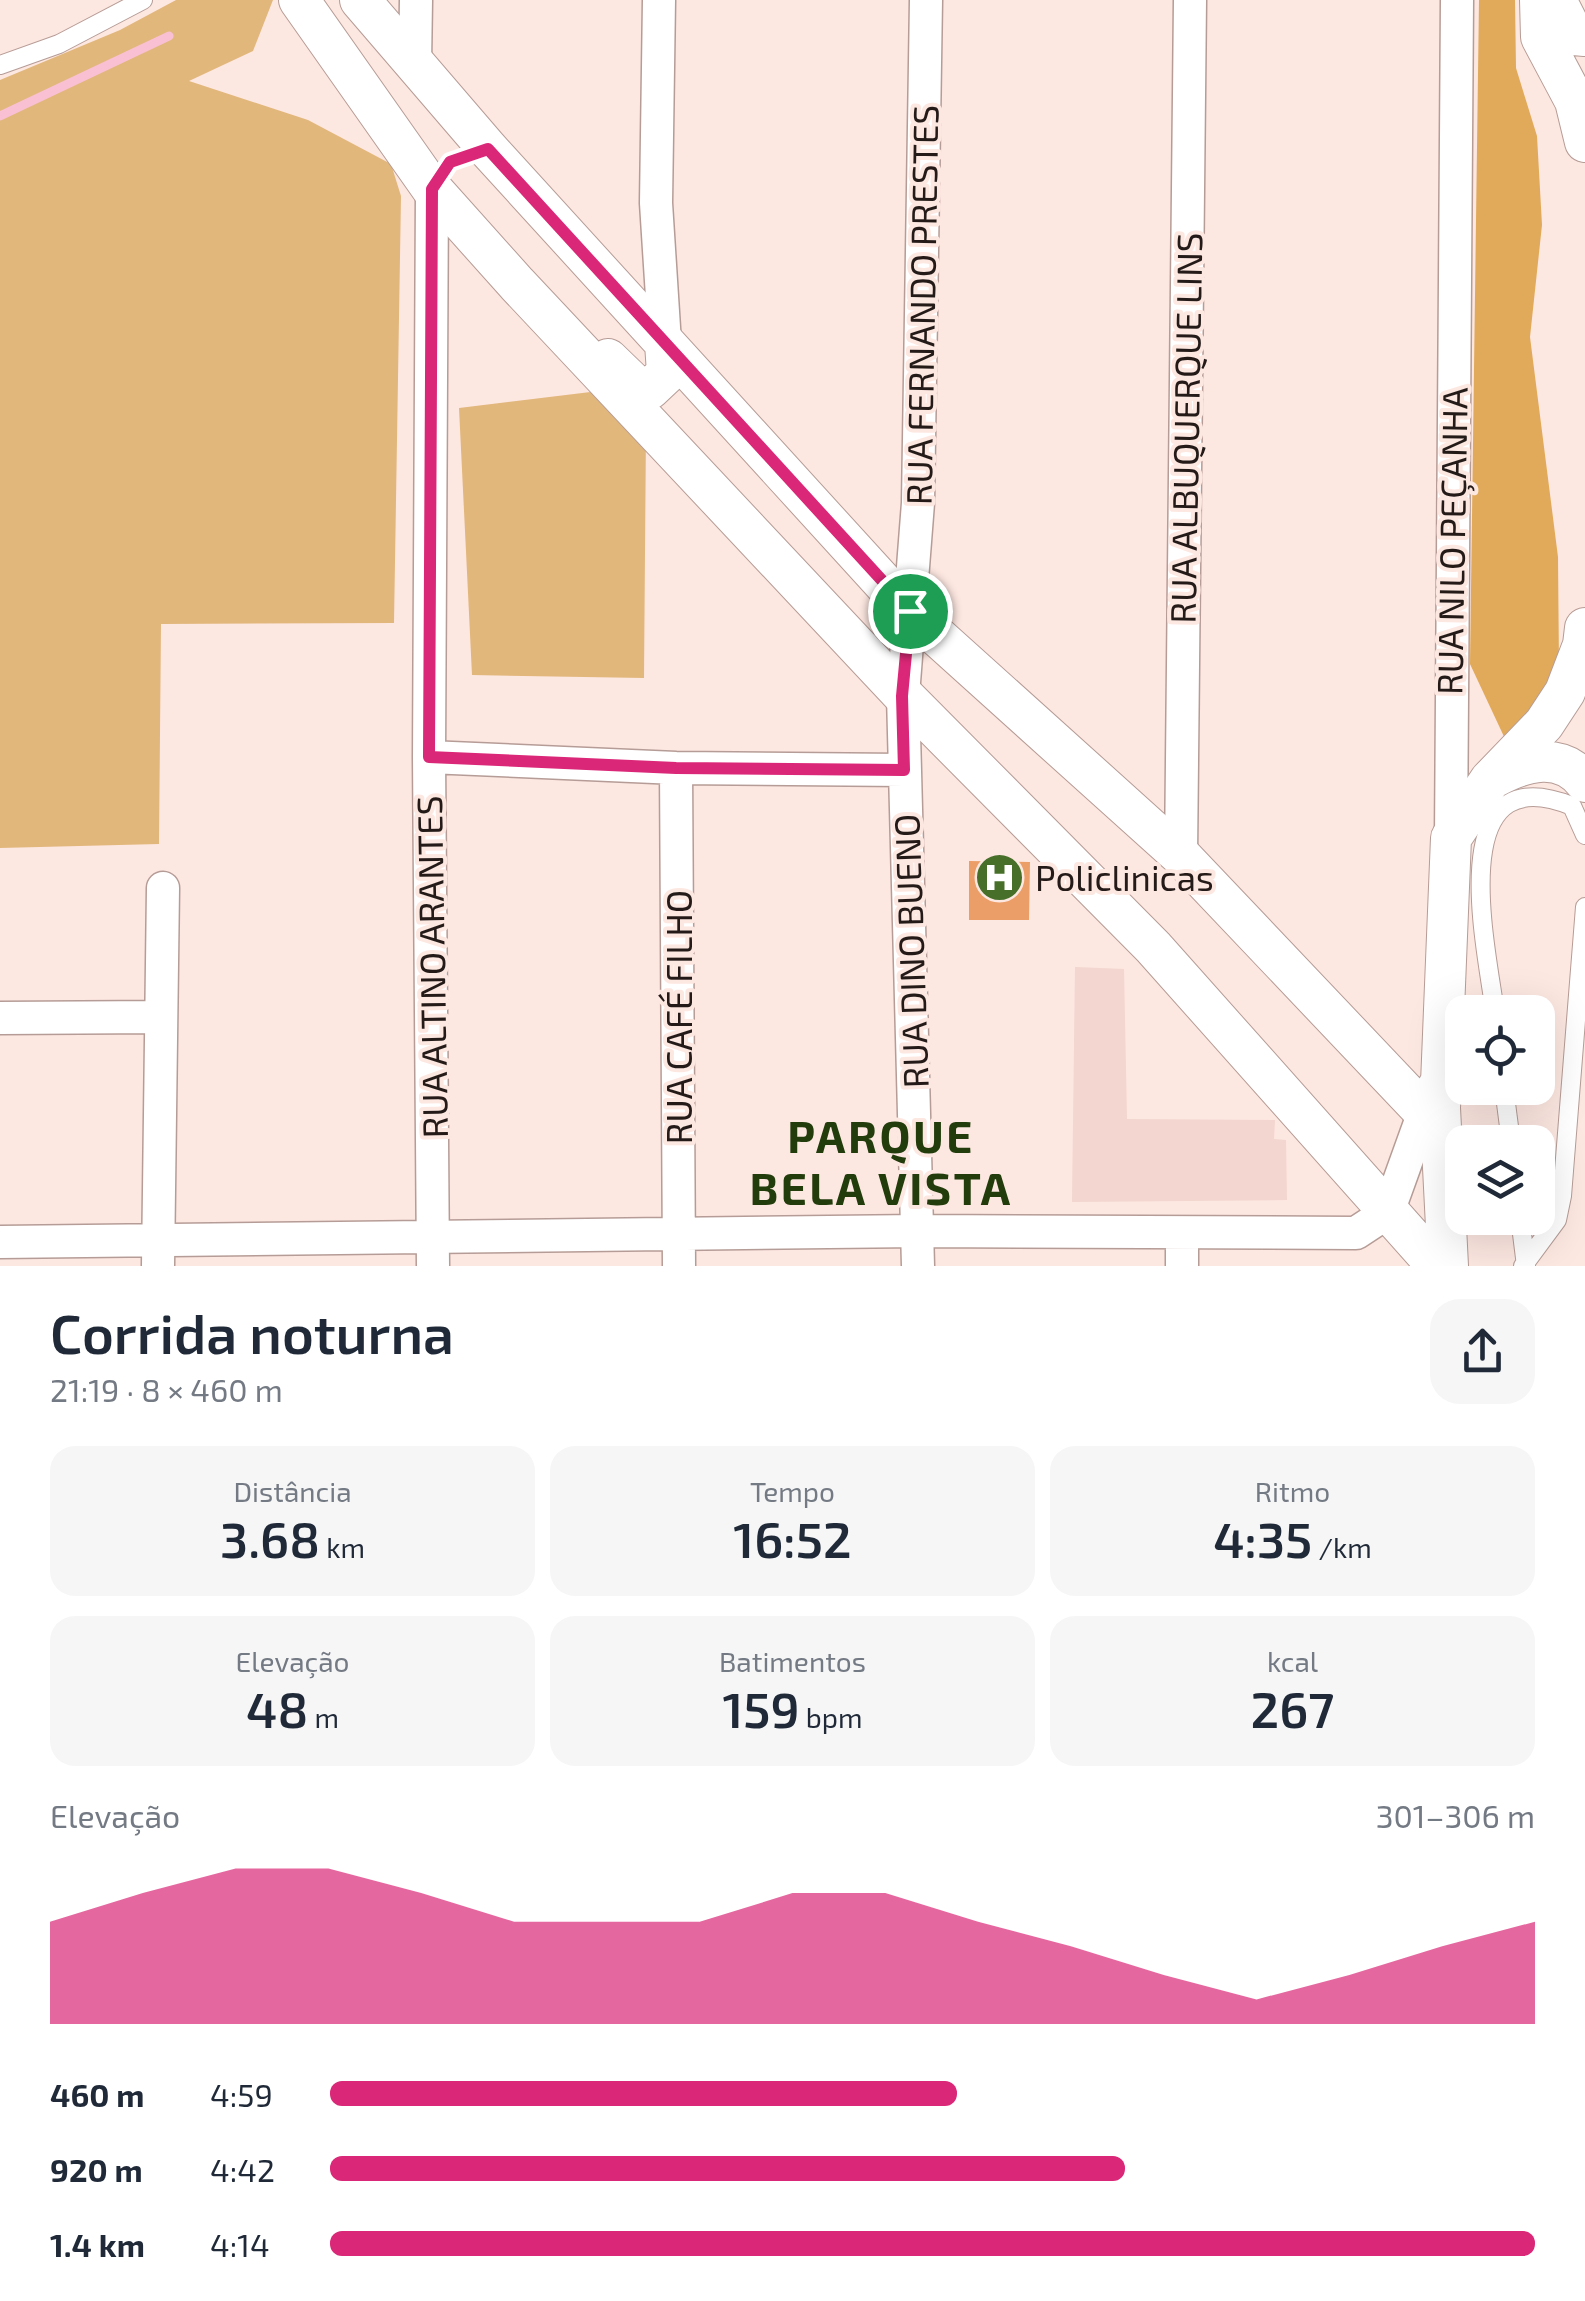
<!DOCTYPE html>
<html lang="pt">
<head>
<meta charset="utf-8">
<style>
  :root { --surface:#fff; --page:#f6f6f7; --text:#1f2937; --muted:#747a83; --accent:#db2777 }
  body { margin:0; font-family:"Exo 2",sans-serif; background:var(--page); color:var(--text); height:100vh; display:flex; flex-direction:column; font-size:38px; white-space:nowrap }
  * { box-sizing:border-box; margin:0 }
  p { font-size:32px; color:var(--muted) }
  .icon { flex:none; width:55px; height:55px; fill:none; stroke:currentColor; stroke-width:2; stroke-linecap:round; stroke-linejoin:round }
  .map { position:relative; height:1266px; overflow:hidden }
  .sheet { display:flex; flex-direction:column; background:var(--surface); flex:1 }
  .sheet>* { flex:none }
  .tools { position:absolute; left:1445px; top:995px; display:grid; gap:20px }
  .tools a { display:grid; place-items:center; width:110px; height:110px; border-radius:20px; background:var(--surface); box-shadow:0 10px 40px #0002; font-size:50px }
  .pin { position:absolute; display:grid; place-items:center; width:85px; height:85px; color:#fff; margin:-42px; border:5px solid #fff; border-radius:50%; box-shadow:0 2px 10px #0007 }
  .round { display:grid; place-items:center; flex:none; width:105px; height:105px; border-radius:30px; background:var(--page) }
  .summary { display:flex; align-items:center; justify-content:space-between; height:170px; padding:0 50px }
  h1 { font-size:55px; font-weight:600; line-height:75px }
  .metrics { display:grid; grid-template-columns:repeat(3,1fr); gap:15px; height:170px; padding:10px 50px }
  .metrics div { display:grid; align-content:center; border-radius:25px; background:var(--page); text-align:center }
  .metrics b { font-size:50px; font-weight:600 }
  .metrics small { font-size:28px; font-weight:400 }
  .metrics p { font-size:28px }
  .chart { height:280px; padding:20px 50px }
  .chart p { display:flex; justify-content:space-between }
  .chart svg { width:100%; height:180px; margin-top:10px; fill:var(--accent); opacity:.7 }
  ul { padding:0 50px; list-style:none; font-size:32px }
  li { display:grid; grid-template-columns:160px 120px 1fr; align-items:center; height:75px }
  li i { height:25px; border-radius:12px; background:var(--accent) }
  .map>svg:first-child { display:block }
  .built { fill:#f2d6cf }
  .green { fill:#e2b77c }
  .forest { fill:#e1aa5a }
  .lines { fill:none; stroke-linecap:round; stroke-linejoin:round }
  .stream { stroke:#f9c0d4; stroke-width:9 }
  .building { fill:#ec9e68 }
  .service-casing { stroke:#b69c96; stroke-width:20 }
  .minor-casing { stroke:#b69c96; stroke-width:35 }
  .tertiary-casing { stroke:#b69c96; stroke-width:42 }
  .service { stroke:#fff; stroke-width:18 }
  .minor { stroke:#fff; stroke-width:32 }
  .tertiary { stroke:#fff; stroke-width:40 }
  .route-casing { stroke:#fff; stroke-width:20 }
  .route { stroke:#db2777; stroke-width:12 }
  .labels { text-anchor:middle; dominant-baseline:central; stroke-width:8; stroke-linejoin:round; paint-order:stroke }
  .street-label { font-size:35px; fill:#241b18; stroke:#fde7e1 }
  .poi-label { font-size:35px; fill:#241b18; stroke:#fde7e1; text-anchor:start }
  .district-label { font-size:45px; font-weight:bold; letter-spacing:2.5px; fill:#223c0c; stroke:#fde7e1 }
</style>
</head>
<body>
<div class="map">
<svg width="1585" height="1266" viewBox="0 0 1585 1266">
  <rect width="100%" height="100%" fill="#fde7e1"/>
  <path class="built" d="M1075,967L1124,969L1127,1119L1275,1120L1274,1139L1286,1140L1287,1200L1072,1202Z"/>
  <path class="green" d="M176,0H273L253,51L189,81L308,120L391,164L401,196L394,623L161,624L159,844L0,848V80L120,30Z
    M607,390L646,428L644,678L472,675L459,408Z"/>
  <path class="forest" d="M1479,0H1515L1516,68L1537,136L1542,225L1530,337L1558,557L1559,667L1507,743L1470,664Z"/>
  <g class="lines">
    <path class="stream" d="M0,116L169,36"/>
  </g>
  <path class="building" d="M969,861L1030,862L1029,920H969Z"/>
  <g class="lines">
    <defs>
      <path id="service" d="M0,65L59,44L143,0
        M1495,1012C1486,945 1442,754 1572,806L1585,835
        M1504,1088L1511,1142
        M1520,1218L1526,1266
        M1523,1266L1557,1220L1562,1196L1585,907"/>
      <path id="minor" d="M659,0L656,203L665,343
        M415,64L416,0
        M432,189L429,757L433,1266
        M429,757L676,768L904,770
        M676,768L679,1266
        M1451,838L1457,0
        M1181,856L1190,0
        M0,1018L161,1017
        M0,1242L918,1231L1356,1233L1388,1212L1424,1112
        M158,1266L163,888
        M918,1266L903,695L918,503L926,0
        M1182,1266V1235"/>
      <path id="tertiary" d="M299,0L432,189L517,284L903,695L1153,947L1437,1266
        M360,0L488,149L909,611L1181,856L1424,1112L1441,1081
        M1540,0L1541,37L1575,101L1585,142
        M1556,0L1574,35L1585,36
        M608,359L637,387L650,389L667,373L665,343
        M1495,777C1525,761 1561,751 1585,782
        M1448,1266L1440,1108L1451,838L1490,780L1544,724L1565,692L1583,645L1585,628"/>
    </defs>
    <use href="#service" class="service-casing"/>
    <use href="#minor" class="minor-casing"/>
    <use href="#tertiary" class="tertiary-casing"/>
    <use href="#service" class="service"/>
    <use href="#minor" class="minor"/>
    <use href="#tertiary" class="tertiary"/>
  </g>
  <g class="lines">
    <defs>
      <path id="route" d="M488,149L910,611L902,696L904,770L676,768L429,757L432,189L450,162Z"/>
    </defs>
    <use href="#route" class="route-casing"/>
    <use href="#route" class="route"/>
  </g>
  <defs>
    <symbol id="hospital-disc" viewBox="-11 -11 22 22"><circle r="9.5" fill="#476f2a" stroke="#fde7e1"/><path d="M-5-5h3v3.5h4V-5h3V5h-3V1.5h-4V5h-3Z" fill="#fff"/></symbol>
  </defs>
  <g fill-rule="evenodd">
    <use href="#hospital-disc" x="972" y="850" width="55" height="55"/>
  </g>
  <g class="labels">
    <g class="street-label">
      <text transform="translate(921 305) rotate(-89)">RUA FERNANDO PRESTES</text>
      <text transform="translate(1185 428) rotate(-89)">RUA ALBUQUERQUE LINS</text>
      <text transform="translate(1451 541) rotate(-89)">RUA NILO PEÇANHA</text>
      <text transform="translate(910 951) rotate(-92)">RUA DINO BUENO</text>
      <text transform="translate(431 967) rotate(-91)">RUA ALTINO ARANTES</text>
      <text transform="translate(678 1017) rotate(-90)">RUA CAFÉ FILHO</text>
    </g>
    <g class="poi-label">
      <text x="1035" y="877">Policlinicas</text>
    </g>
    <g class="district-label">
      <text x="881" y="1135">PARQUE<tspan x="881" dy="52">BELA VISTA</tspan></text>
    </g>
  </g>
</svg>
<div class="tools">
<a><svg class="icon" aria-label="locate" viewBox="0 0 24 24"><circle cx="12" cy="12" r="6"/><path d="M12 2v4M12 18v4M2 12h4M18 12h4"/></svg></a>
<a><svg class="icon" aria-label="layers" viewBox="0 0 24 24"><path d="M12 4l9 5-9 5-9-5zM3 14l9 5 9-5"/></svg></a>
</div>
<div class="pin" style="left:910px;top:611px;background:#1e9e55"><svg class="icon" aria-label="arrive" viewBox="0 0 24 24"><path d="M6 21V4h12l-3 4 3 4H6"/></svg></div>
</div>
<section class="sheet">
<div class="summary"><div><h1>Corrida noturna</h1><p>21:19 · 8 × 460 m</p></div><a class="round"><svg class="icon" aria-label="share" viewBox="0 0 24 24"><path d="M12 15V3M7 8l5-5 5 5M5 13v7h14v-7"/></svg></a></div>
<div class="metrics">
<div><p>Distância</p><b>3.68<small> km</small></b></div>
<div><p>Tempo</p><b>16:52</b></div>
<div><p>Ritmo</p><b>4:35<small> /km</small></b></div>
</div>
<div class="metrics">
<div><p>Elevação</p><b>48<small> m</small></b></div>
<div><p>Batimentos</p><b>159<small> bpm</small></b></div>
<div><p>kcal</p><b>267</b></div>
</div>
<div class="chart"><p><span>Elevação</span>301–306 m</p>
<svg viewBox="0 0 160 44" preserveAspectRatio="none"><path d="M0 44V19L10 12L20 6L30 6L40 12L50 19L60 19L70 19L80 12L90 12L100 19L110 25L120 32L130 38L140 32L150 25L160 19V44z"/></svg>
</div>
<ul>
<li><b>460 m</b>4:59<i style="width:52%"></i></li>
<li><b>920 m</b>4:42<i style="width:66%"></i></li>
<li><b>1.4 km</b>4:14<i style="width:100%"></i></li>
</ul>
</section>
</body>
</html>
